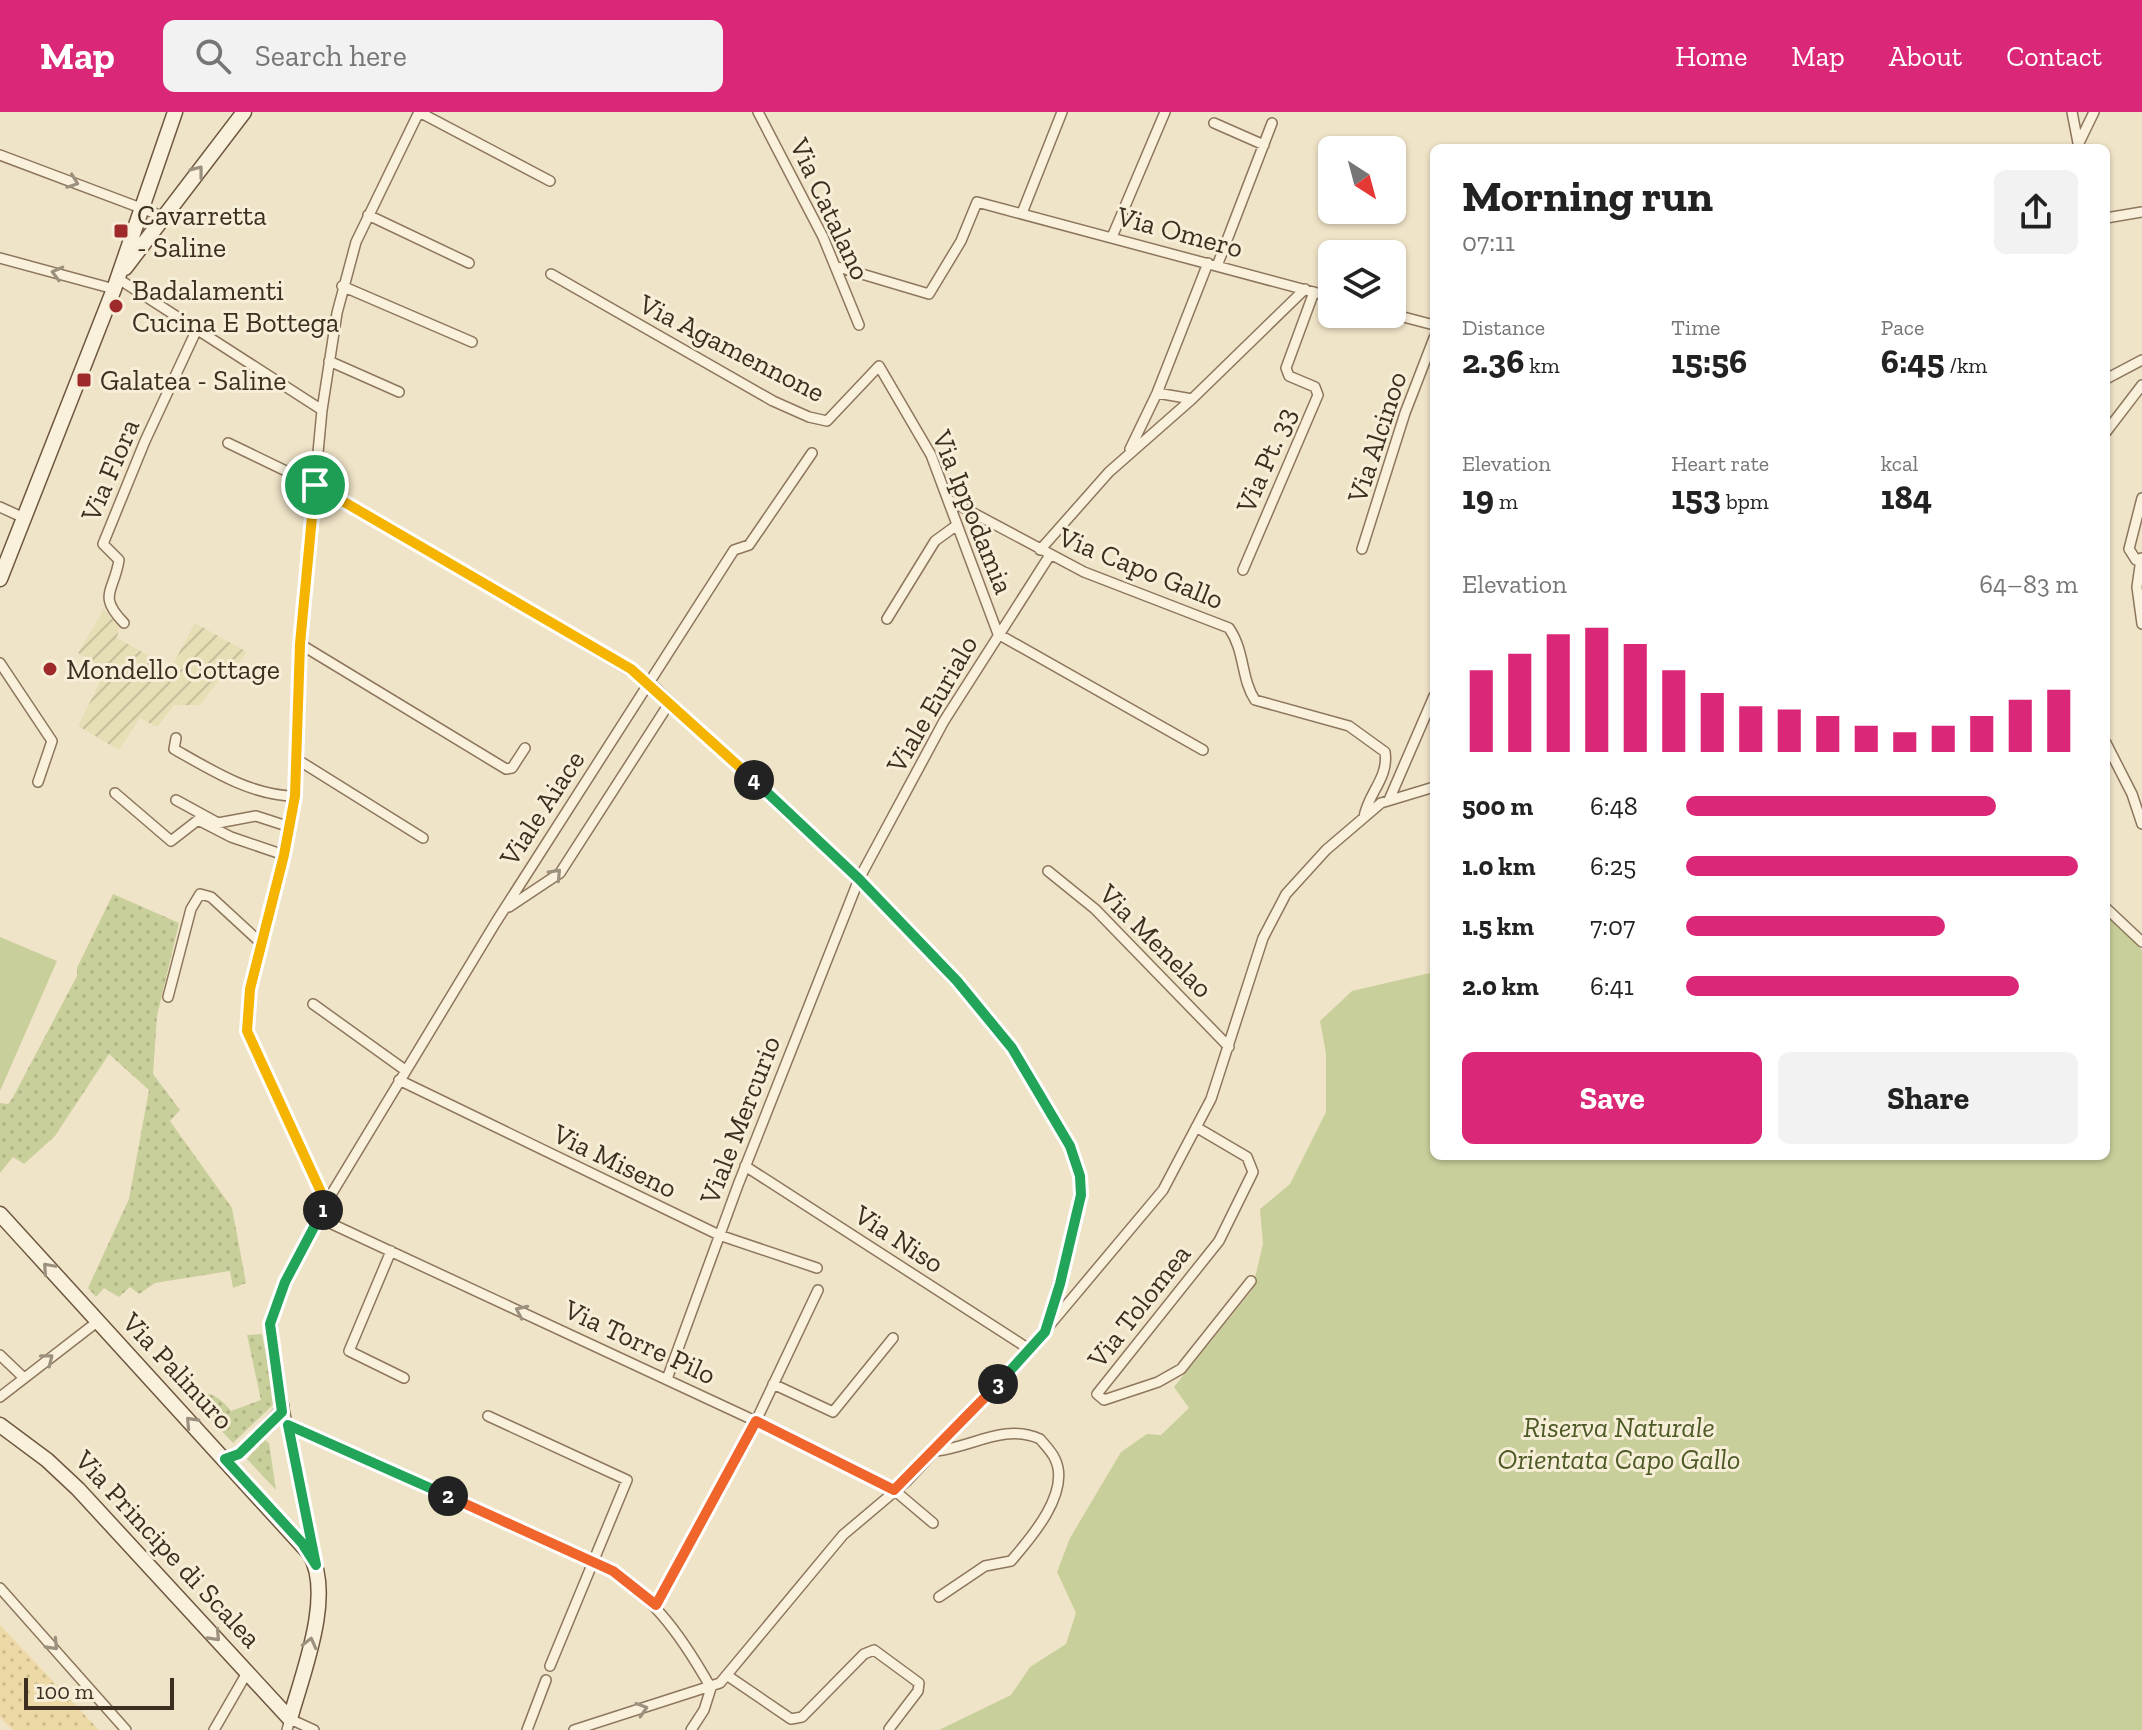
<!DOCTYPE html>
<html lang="en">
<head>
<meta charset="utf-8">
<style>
  :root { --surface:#fff; --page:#f2f2f2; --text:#222; --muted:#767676; --accent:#db2777 }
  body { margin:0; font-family:"Zilla Slab",serif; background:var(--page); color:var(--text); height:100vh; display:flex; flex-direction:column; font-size:30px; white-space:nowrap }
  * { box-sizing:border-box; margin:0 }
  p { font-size:26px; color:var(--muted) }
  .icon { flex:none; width:44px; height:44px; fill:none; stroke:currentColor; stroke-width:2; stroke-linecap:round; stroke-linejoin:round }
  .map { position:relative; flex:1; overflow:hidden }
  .drawer { position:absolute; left:1430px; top:32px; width:680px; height:1016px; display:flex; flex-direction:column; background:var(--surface); border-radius:12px; box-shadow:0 2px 6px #0004 }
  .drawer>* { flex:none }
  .needle { width:52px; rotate:144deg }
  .fabs { position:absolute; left:1318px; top:24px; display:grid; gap:16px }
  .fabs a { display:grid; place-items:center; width:88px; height:88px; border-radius:12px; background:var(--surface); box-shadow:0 2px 6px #0004; font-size:40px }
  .scale { position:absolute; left:24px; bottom:20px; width:150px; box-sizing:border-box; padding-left:8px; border:4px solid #3d2e20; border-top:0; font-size:22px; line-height:28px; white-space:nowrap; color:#3d2e20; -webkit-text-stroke:6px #f7eed8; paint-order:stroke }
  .pin { position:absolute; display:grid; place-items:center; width:68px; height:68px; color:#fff; margin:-34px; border:4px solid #fff; border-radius:50%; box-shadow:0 2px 8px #0007 }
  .km { position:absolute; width:40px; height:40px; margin:-20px; border-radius:50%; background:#222; color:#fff; font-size:22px; line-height:40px; text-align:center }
  .round { display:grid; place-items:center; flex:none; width:84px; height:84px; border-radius:12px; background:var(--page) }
  .head { display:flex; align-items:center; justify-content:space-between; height:136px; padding:0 32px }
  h1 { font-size:44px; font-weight:700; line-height:60px }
  .metrics { display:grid; grid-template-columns:repeat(3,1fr); gap:12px; height:136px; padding:8px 32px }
  .metrics div { display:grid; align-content:center }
  .metrics b { font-size:34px; font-weight:700 }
  .metrics small { font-size:22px; font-weight:400 }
  .metrics p { font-size:22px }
  .chart { height:224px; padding:16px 32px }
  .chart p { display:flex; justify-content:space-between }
  .chart svg { width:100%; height:144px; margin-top:8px; stroke:var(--accent); stroke-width:6 }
  .button { display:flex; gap:16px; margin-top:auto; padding:16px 32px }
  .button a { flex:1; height:92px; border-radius:12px; background:var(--accent); color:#fff; font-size:32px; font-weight:700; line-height:92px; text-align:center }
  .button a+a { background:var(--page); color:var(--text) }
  ul { padding:0 32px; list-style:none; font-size:26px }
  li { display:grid; grid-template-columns:128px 96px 1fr; align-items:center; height:60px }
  li i { height:20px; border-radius:10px; background:var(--accent) }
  header { display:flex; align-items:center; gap:48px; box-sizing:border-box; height:112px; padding:0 40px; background:var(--accent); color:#fff }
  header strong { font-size:38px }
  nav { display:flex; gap:44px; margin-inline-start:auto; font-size:28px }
  .search { width:560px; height:72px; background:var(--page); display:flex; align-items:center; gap:20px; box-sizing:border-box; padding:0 28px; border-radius:12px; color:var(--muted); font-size:30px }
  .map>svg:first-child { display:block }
  .farmland { fill:url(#farmland-furrows) }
  .grass { fill:url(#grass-dots) }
  .sand { fill:url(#sand-dots) }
  .park { fill:#c9cf9b }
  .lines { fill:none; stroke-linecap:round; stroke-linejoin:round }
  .street-casing { stroke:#8d765c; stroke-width:12 }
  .secondary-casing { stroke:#6f573f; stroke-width:17 }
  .street { stroke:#faf1dc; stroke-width:9 }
  .secondary { stroke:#faf1dc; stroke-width:14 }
  .oneway { stroke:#9c907e }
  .split-1-casing { stroke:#fff; stroke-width:16 }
  .split-2-casing { stroke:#fff; stroke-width:16 }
  .split-3-casing { stroke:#fff; stroke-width:16 }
  .split-4-casing { stroke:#fff; stroke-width:16 }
  .split-5-casing { stroke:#fff; stroke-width:16 }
  .split-1 { stroke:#f5b400; stroke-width:10 }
  .split-2 { stroke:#22a559; stroke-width:10 }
  .split-3 { stroke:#f0652b; stroke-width:10 }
  .split-4 { stroke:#22a559; stroke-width:10 }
  .split-5 { stroke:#f5b400; stroke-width:10 }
  .poi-dot { fill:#9e2a2b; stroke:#f7eed8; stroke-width:3 }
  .labels { text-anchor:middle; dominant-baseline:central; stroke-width:6; stroke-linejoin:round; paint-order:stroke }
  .street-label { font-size:28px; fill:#3d2e20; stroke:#f7eed8 }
  .poi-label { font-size:28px; fill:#3d2e20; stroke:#f7eed8; text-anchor:start }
  .park-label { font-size:28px; font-style:italic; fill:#4d5a26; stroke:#f7eed8 }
</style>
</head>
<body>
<header>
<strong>Map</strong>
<div class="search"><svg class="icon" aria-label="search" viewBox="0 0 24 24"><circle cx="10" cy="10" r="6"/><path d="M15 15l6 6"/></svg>Search here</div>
<nav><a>Home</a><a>Map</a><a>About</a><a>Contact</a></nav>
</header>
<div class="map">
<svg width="2142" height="1618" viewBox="0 0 2142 1618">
  <defs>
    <pattern id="farmland-furrows" width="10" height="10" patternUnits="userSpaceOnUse" patternTransform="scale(2)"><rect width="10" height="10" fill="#e6deb5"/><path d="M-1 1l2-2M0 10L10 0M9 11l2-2" fill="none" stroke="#c6bf9b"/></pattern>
    <pattern id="grass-dots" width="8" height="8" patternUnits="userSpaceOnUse" patternTransform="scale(2)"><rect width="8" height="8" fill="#c9cf9b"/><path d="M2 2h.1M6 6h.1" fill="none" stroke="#aeb285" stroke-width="1.8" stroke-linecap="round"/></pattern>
    <pattern id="sand-dots" width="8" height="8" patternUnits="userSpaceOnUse" patternTransform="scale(2)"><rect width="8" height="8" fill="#ecd9a5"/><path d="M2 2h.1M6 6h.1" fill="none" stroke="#cbbb8e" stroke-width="1.8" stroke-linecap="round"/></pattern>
  </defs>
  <rect width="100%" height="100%" fill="#f0e4c8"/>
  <path class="farmland" d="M104,497L119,516L117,526L171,556L195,511L247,540L233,559L227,557L200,593H174L157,615L140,606L119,638L78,614L106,558L78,541Z"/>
  <path class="grass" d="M113,782L179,811L157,904L153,962L180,998L170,1009L232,1096L246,1171L233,1176L230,1159L155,1171L139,1182L130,1175L119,1185L104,1176L96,1185L88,1176L129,1087L149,978L109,942L55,1024L24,1052L13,1045L0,1061V991L8,992L12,987L77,864V856Z
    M262,1222L275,1291L233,1331L188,1284C207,1276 220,1285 231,1299L261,1288L247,1223Z
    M265,1328L269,1331L276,1378L247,1347Z"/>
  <path class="sand" d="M0,1513L99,1618H13L0,1605Z"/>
  <path class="park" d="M2106,803L2142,838V1618H939L1011,1583L1030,1555L1066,1532L1076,1501L1057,1460L1070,1426L1121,1340L1147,1322L1161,1323L1189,1296L1174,1275L1252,1178L1263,1132L1260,1097L1290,1072L1326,1000V941L1320,909L1352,879L1434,860V1044H2106Z
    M0,825L57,849L0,979Z"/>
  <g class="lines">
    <defs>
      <path id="street" d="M419,0L550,69
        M758,0L823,125L859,213
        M2072,0L2079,36
        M1214,11L1264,33
        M2078,33L2094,0
        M0,43L162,104
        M1022,101L1062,0
        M368,103L469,151
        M2106,106L2142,100
        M1112,125L1165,0
        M0,146L114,177
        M835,154L929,182L961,129L977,90L1332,185
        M1217,154L1272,11
        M551,162L773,289L809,305L827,309L879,254L931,343L998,522L1203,638
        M117,166L322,298
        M342,174L472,230
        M1392,202L1434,213
        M329,249L399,280
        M2106,267L2142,248
        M1157,281L1192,287
        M2106,320L2142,273
        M228,331L315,373L649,570L859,767L981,897L1012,936L1070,1034L1080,1064L1078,1102L1045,1217
        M1130,337L1157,281L1208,151
        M2142,386L2129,437L2136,448L2142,446
        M949,388L1084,460L1229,516C1245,539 1241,567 1255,588L1349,614L1385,640C1389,666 1368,681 1364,705
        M0,395L24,406
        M1362,437L1405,301L1434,226
        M1040,438L1109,360L1192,287L1305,177
        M2141,447L2137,475L2142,512
        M1243,458L1318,283L1315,275L1289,264L1286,256L1314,180
        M887,507L935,429L957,413
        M124,511C97,483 114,480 119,448L103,432L145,329L197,217
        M300,532L506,657L512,656L525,636
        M0,551L52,629L38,670
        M176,626L174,637C211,658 252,684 295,684
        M2106,631L2132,682L2142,712
        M298,648L423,726
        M115,681L171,729L198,708L231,725L284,743
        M176,688L218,711L256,704L290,715
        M1389,688L1434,584
        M1048,759L1095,797L1229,935
        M509,795L560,761L670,590
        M2106,796L2142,830
        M168,885L191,797L200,782L211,785L262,832
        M313,892L405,958
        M399,968L719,1123L817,1156
        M1196,1015L1247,1045L1253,1060L1219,1129L1097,1282L1104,1288L1158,1270L1181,1257L1251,1169
        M745,1054L1029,1237
        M326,1091L496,810L734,438L749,433L812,341
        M319,1106L749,1306L894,1378L933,1411
        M391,1139L349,1239L404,1266
        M0,1243L24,1266
        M667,1267L738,1073L859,767L944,609L1050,443
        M773,1272L833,1300L893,1226
        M0,1285L97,1210
        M488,1304L627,1368L550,1554
        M288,1313L591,1448C649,1477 680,1521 711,1576
        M936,1339C973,1335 1004,1311 1040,1327C1045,1333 1052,1340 1055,1347C1071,1380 1031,1426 1011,1449L985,1454L939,1485
        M225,1347L239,1342L284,1294
        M315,1445L272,1240C265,1187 303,1136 326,1091L247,919L250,877L284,743L295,684L300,532L322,298L337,201L356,130L419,0
        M0,1476L126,1618
        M656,1493L756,1309L818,1178
        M728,1564L791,1607L802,1605L864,1542L874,1538L919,1571L918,1579L889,1617
        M214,1618L248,1559
        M287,1618L290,1607L314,1618
        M527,1618L546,1568
        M574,1618L720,1571L843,1423L907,1369L1033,1233L1163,1078L1211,987L1263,826L1286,782L1326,738L1381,691L1434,675
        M691,1618L704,1598L711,1576"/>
      <path id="secondary" d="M125,156L244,0
        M0,467L114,177L175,0
        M0,1102L310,1442C334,1484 302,1563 290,1607
        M0,1313L47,1348L78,1377L290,1607"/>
    </defs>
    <use href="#street" class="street-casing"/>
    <use href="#secondary" class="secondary-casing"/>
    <use href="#street" class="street"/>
    <use href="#secondary" class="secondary"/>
  </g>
  <defs><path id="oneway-chevron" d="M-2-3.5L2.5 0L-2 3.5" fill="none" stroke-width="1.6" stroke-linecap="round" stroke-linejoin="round" transform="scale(2)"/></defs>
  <g class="oneway">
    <use href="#oneway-chevron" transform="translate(198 59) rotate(-52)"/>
    <use href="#oneway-chevron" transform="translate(73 70) rotate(20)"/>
    <use href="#oneway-chevron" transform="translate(57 161) rotate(-165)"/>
    <use href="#oneway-chevron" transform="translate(556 762) rotate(-47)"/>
    <use href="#oneway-chevron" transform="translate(48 1156) rotate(-132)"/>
    <use href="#oneway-chevron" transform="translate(521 1199) rotate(-155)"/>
    <use href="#oneway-chevron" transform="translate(48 1247) rotate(-38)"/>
    <use href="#oneway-chevron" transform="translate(191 1310) rotate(-133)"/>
    <use href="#oneway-chevron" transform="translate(215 1524) rotate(47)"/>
    <use href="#oneway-chevron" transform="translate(310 1531) rotate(-76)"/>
    <use href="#oneway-chevron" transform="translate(53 1533) rotate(47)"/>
    <use href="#oneway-chevron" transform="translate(642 1597) rotate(-17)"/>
  </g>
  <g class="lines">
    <defs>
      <path id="split-1" d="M315,373L300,532L295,684L284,743L250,877L247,919L326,1091L323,1098"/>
      <path id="split-2" d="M323,1098L285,1170L270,1212L282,1300L239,1342L225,1347L302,1431L316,1453L288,1313L448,1384"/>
      <path id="split-3" d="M448,1384L613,1459L656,1493L756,1309L894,1378L998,1272"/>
      <path id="split-4" d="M754,668L859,767L957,869L1012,936L1070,1034L1080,1064L1081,1083L1060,1172L1045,1220L998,1272"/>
      <path id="split-5" d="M315,373L631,557L754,668"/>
    </defs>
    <use href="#split-1" class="split-1-casing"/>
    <use href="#split-2" class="split-2-casing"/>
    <use href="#split-3" class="split-3-casing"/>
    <use href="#split-4" class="split-4-casing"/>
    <use href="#split-5" class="split-5-casing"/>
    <use href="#split-1" class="split-1"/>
    <use href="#split-2" class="split-2"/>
    <use href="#split-3" class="split-3"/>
    <use href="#split-4" class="split-4"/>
    <use href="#split-5" class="split-5"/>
  </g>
  <g class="poi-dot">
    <rect x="113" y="111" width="16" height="16" rx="4"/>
    <circle cx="116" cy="194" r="8"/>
    <rect x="76" y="260" width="16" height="16" rx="4"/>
    <circle cx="50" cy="557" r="8"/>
  </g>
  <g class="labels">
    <g class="street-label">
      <text transform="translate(830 97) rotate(65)">Via Catalano</text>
      <text transform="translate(1180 120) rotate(15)">Via Omero</text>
      <text transform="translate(732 236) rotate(27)">Via Agamennone</text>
      <text transform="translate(1377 325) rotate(-72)">Via Alcinoo</text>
      <text transform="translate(1266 348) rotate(-67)">Via Pt. 33</text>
      <text transform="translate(110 358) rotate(-67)">Via Flora</text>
      <text transform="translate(973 400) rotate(68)">Via Ippodamia</text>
      <text transform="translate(1141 456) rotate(22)">Via Capo Gallo</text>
      <text transform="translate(932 592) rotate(-60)">Viale Eurialo</text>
      <text transform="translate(542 696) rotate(-57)">Viale Aiace</text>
      <text transform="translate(1156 829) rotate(45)">Via Menelao</text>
      <text transform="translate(740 1008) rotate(-69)">Viale Mercurio</text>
      <text transform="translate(615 1049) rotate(26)">Via Miseno</text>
      <text transform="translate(899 1127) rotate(33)">Via Niso</text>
      <text transform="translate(1139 1194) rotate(-52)">Via Tolomea</text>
      <text transform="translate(640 1230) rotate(25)">Via Torre Pilo</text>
      <text transform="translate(178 1259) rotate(47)">Via Palinuro</text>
      <text transform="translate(168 1437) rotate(47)">Via Principe di Scalea</text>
    </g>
    <g class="poi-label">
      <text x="137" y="103">Cavarretta<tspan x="137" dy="32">- Saline</tspan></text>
      <text x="132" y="178">Badalamenti<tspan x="132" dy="32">Cucina E Bottega</tspan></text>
      <text x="100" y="268">Galatea - Saline</text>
      <text x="66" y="557">Mondello Cottage</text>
    </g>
    <g class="park-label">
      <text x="1619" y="1315">Riserva Naturale<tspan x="1619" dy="32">Orientata Capo Gallo</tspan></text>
    </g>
  </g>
</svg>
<div class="fabs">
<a><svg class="needle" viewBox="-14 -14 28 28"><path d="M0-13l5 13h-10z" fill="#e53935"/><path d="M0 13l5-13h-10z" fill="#767676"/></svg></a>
<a><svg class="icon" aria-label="layers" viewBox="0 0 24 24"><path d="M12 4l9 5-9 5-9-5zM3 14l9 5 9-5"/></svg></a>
</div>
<div class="scale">100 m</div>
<div class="pin" style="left:315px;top:373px;background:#1e9e55"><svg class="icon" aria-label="arrive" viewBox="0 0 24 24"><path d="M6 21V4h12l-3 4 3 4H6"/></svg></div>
<b class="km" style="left:323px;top:1098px">1</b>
<b class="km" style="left:448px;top:1384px">2</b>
<b class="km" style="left:998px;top:1272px">3</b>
<b class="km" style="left:754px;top:668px">4</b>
<section class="drawer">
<div class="head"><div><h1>Morning run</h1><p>07:11</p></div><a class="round"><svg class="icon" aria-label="share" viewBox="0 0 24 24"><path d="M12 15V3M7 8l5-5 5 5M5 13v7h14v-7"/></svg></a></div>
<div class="metrics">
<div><p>Distance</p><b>2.36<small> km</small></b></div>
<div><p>Time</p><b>15:56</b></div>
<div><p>Pace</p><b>6:45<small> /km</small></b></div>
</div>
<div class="metrics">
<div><p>Elevation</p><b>19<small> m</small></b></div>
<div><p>Heart rate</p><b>153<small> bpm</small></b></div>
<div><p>kcal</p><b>184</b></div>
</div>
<div class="chart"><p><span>Elevation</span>64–83 m</p>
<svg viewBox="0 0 160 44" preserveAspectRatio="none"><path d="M5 44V19M15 44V14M25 44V8M35 44V6M45 44V11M55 44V19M65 44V26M75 44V30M85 44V31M95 44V33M105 44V36M115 44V38M125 44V36M135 44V33M145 44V28M155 44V25"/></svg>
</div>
<ul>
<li><b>500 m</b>6:48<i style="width:79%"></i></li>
<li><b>1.0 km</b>6:25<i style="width:100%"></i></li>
<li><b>1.5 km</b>7:07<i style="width:66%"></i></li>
<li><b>2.0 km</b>6:41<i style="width:85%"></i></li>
</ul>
<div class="button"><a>Save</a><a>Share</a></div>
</section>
</div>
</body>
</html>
